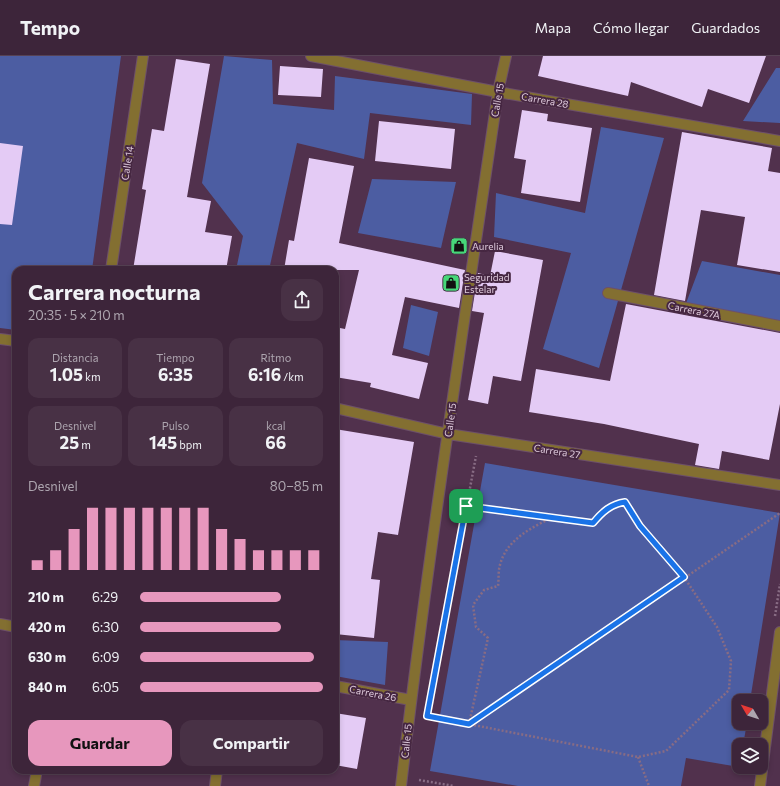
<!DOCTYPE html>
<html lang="es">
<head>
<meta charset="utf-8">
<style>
  :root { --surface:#3d253a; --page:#483145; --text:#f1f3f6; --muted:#ada5af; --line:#564254; --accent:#e797bd }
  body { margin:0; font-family:Commissioner,sans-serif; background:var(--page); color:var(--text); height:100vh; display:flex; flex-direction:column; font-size:15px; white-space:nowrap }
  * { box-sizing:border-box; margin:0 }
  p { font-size:13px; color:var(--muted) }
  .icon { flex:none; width:22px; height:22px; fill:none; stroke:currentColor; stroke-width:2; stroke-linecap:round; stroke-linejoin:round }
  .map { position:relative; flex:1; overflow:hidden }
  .panel { position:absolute; left:12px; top:210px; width:327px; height:508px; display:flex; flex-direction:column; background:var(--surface); border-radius:12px; box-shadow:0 2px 6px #0003,0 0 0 1px var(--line) }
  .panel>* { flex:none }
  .needle { width:26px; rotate:309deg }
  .fabs { position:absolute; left:732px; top:638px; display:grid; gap:8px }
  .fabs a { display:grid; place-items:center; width:36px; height:36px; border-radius:8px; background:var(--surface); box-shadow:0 2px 6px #0003,0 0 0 1px var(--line); font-size:20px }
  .pin { position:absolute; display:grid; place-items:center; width:34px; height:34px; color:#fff; margin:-17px; border-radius:8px; box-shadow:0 2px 6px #0006 }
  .round { display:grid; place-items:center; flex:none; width:42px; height:42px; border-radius:12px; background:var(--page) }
  .overview { display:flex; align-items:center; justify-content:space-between; height:68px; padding:0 16px }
  h1 { font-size:22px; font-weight:700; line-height:30px }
  .figures { display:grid; grid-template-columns:repeat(3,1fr); gap:6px; height:68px; padding:4px 16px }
  .figures div { display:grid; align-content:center; border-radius:10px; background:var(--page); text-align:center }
  .figures b { font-size:17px; font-weight:700 }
  .figures small { font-size:11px; font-weight:400 }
  .figures p { font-size:11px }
  .chart { height:112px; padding:8px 16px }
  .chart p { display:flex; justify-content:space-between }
  .chart svg { width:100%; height:72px; margin-top:4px; stroke:var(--accent); stroke-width:6 }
  .action { display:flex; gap:8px; margin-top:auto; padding:8px 16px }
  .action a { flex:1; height:46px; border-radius:12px; background:var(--accent); color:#111; font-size:16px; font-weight:700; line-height:46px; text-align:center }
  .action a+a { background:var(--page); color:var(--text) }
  ul { padding:0 16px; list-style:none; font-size:13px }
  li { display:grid; grid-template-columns:64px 48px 1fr; align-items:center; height:30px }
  li i { height:10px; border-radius:5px; background:var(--accent) }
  header { display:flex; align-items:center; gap:24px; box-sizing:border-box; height:56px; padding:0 20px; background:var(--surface); border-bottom:1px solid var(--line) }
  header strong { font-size:19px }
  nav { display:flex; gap:22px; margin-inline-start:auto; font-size:14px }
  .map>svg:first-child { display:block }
  .green { fill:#4c5da2 }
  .building { fill:#e4cbf5 }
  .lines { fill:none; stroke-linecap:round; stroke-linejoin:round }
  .minor-casing { stroke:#6d506a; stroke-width:12 }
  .path { stroke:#886c84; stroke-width:2.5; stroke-dasharray:2 2; stroke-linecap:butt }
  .minor { stroke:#836f31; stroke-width:10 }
  .route-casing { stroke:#fff; stroke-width:8 }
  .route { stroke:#1a73e8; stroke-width:5 }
  .labels { text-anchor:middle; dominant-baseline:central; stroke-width:4; stroke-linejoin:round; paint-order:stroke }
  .street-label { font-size:10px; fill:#dfcbdc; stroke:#462742 }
  .poi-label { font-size:10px; fill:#dfcbdc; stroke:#462742; text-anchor:start }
</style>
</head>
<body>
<header>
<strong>Tempo</strong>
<nav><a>Mapa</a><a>Cómo llegar</a><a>Guardados</a></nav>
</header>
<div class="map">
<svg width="780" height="730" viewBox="0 0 780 730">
  <rect width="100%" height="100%" fill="#51314d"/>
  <path class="green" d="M0,0H121L92,214H16V274L0,272Z
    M224,0L272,4L273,48L334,54L335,20L472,38L471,69L370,57L364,103L297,87L269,214H236L243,180L202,127Z
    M776,12H780V67L743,65Z
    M601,71L664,82L599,312L543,293L571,197L494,181L496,137L585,157Z
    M372,123L456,126L441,192L358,177Z
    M702,205L780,219V267L685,250Z
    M411,249L438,256L429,300L403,292Z
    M485,407L780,457L750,645H739V667H747L743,689H739V711L686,702L681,730H518L430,715Z
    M335,584L388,586L385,629L335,620Z"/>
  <path class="building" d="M543,0H766L749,47L708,33L702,51L631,26L628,40L538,20Z
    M176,3L210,8L187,141L211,145L205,176L232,180L226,214H133L146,134L142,133L152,73L164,75Z
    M280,10L323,13L321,41L278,39Z
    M522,54L548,58L547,65L592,72L580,146L521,137L526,104L514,102Z
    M379,65L455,73L451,113L375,105Z
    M682,76L772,92L768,115L780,117V216L737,209L745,161L701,154L685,245L654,239Z
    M0,87L23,90L12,169L0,168Z
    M309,102L354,110L339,187L465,214L459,252L405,241L392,299L428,307L419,343L370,331L371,327L335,321V271L345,273L359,214H284L289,184L294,185Z
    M495,195L543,204L521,325L493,320L488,348L468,344L484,257L472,255L478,217L490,220Z
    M626,248L780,277V348L769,404L722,395L719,413L695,409L699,388L604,368L529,356L536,313L610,325Z
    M335,373L414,386L398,479L378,476L371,523L380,524L374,582L335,578Z
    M335,657L366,662L357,713L335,709Z"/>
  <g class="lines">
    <defs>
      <path id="minor" d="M311,0L498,36L780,85
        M111,214L143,0
        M608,237L780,270
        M0,283L16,285
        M335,352L448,378L780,429
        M0,568L16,571
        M335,630L411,644
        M34,730L37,714
        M215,730L217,714
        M401,730C428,498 464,267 498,36L506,0
        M760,730L780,576"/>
    </defs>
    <use href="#minor" class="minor-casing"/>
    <path class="path" d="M775,560L780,528
      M433,629L476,400
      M427,660L638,701L666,695L729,634L731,605L717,571L684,521L640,470L625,446C611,448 602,456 593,467L466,451
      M469,668L488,582L476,571L473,549L484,534L498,530C499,523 498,515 500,509C506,484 531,472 551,462
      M470,668L780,457
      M638,701L649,730
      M419,724L454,730"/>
    <use href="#minor" class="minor"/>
  </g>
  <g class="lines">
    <defs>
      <path id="route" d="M625,446L640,470L684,521L469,668L427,660L466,450L593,467C602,456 611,448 625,446Z"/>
    </defs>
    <use href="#route" class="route-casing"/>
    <use href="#route" class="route"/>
  </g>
  <defs>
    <symbol id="shop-square" viewBox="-11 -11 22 22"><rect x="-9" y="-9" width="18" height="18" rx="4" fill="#46d779" stroke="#462742"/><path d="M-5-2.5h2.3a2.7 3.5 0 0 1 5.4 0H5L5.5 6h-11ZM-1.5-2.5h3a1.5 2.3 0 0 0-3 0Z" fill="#111"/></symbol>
  </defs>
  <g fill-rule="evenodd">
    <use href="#shop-square" x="449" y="180" width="20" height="20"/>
    <use href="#shop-square" x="441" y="217" width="20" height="20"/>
  </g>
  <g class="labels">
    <g class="street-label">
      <text transform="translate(497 44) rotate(-80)">Calle 15</text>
      <text transform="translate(545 44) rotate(10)">Carrera 28</text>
      <text transform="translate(127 107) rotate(-81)">Calle 14</text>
      <text transform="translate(694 254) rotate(11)">Carrera 27A</text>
      <text transform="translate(450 364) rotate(-82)">Calle 15</text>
      <text transform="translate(557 395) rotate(9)">Carrera 27</text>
      <text transform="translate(373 637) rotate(11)">Carrera 26</text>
      <text transform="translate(406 685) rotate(-84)">Calle 15</text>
    </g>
    <g class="poi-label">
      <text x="472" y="190">Aurelia</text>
      <text x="464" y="221">Seguridad<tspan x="464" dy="12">Estelar</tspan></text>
    </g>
  </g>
</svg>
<div class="fabs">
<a><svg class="needle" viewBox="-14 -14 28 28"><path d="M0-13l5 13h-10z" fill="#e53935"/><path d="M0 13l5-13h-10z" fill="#ada5af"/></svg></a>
<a><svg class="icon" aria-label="layers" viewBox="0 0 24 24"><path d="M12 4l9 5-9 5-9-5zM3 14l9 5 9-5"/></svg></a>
</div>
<div class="pin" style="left:466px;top:450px;background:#1e9e55"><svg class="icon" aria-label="arrive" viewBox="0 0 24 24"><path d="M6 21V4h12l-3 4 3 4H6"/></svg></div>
<section class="panel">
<div class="overview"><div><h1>Carrera nocturna</h1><p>20:35 · 5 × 210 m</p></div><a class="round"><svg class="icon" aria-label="share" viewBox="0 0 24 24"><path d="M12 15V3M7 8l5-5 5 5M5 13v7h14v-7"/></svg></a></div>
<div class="figures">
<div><p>Distancia</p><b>1.05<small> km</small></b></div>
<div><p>Tiempo</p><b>6:35</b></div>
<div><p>Ritmo</p><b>6:16<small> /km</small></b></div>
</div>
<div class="figures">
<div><p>Desnivel</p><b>25<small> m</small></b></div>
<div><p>Pulso</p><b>145<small> bpm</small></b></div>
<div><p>kcal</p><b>66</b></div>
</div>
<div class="chart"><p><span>Desnivel</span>80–85 m</p>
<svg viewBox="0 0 160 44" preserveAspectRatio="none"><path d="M5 44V38M15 44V32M25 44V19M35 44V6M45 44V6M55 44V6M65 44V6M75 44V6M85 44V6M95 44V6M105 44V19M115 44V25M125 44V32M135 44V32M145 44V32M155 44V32"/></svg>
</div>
<ul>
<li><b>210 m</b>6:29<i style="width:77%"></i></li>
<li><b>420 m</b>6:30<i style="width:77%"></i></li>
<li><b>630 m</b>6:09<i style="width:95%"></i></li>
<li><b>840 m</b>6:05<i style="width:100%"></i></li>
</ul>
<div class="action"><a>Guardar</a><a>Compartir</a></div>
</section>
</div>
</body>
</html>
